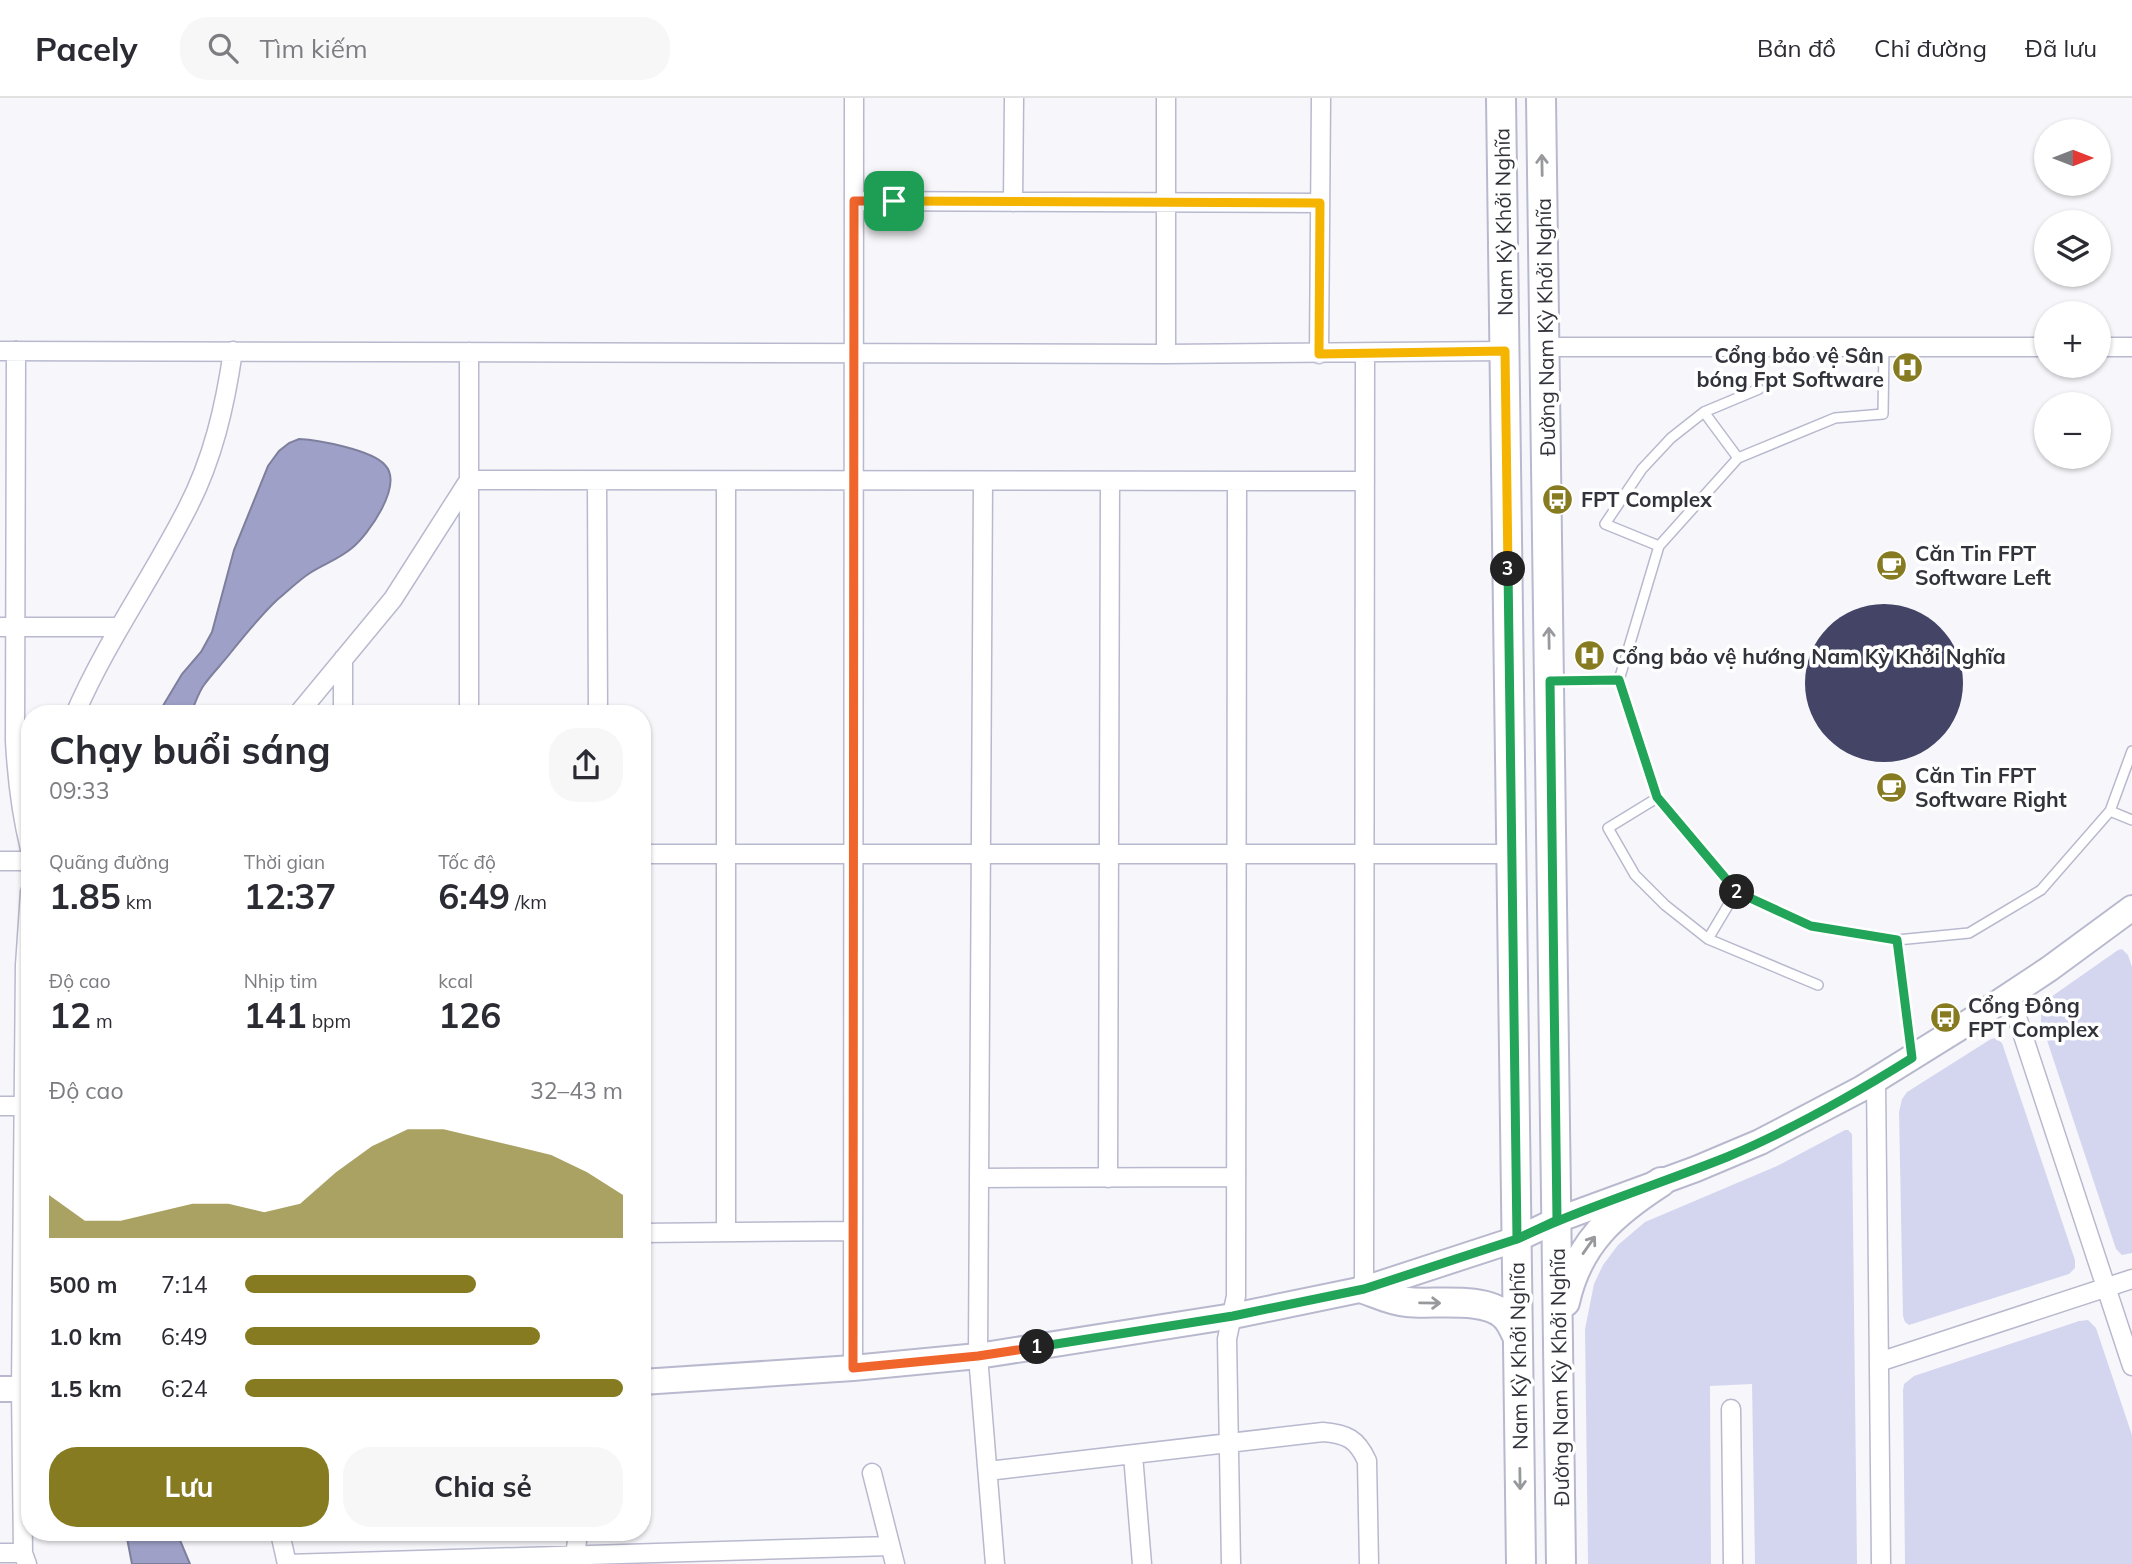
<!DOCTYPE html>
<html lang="vi">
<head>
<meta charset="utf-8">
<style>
  :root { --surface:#fff; --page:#f7f7f7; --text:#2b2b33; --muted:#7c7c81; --line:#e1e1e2; --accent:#867b21 }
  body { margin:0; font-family:Mulish,sans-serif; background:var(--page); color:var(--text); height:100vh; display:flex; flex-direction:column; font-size:26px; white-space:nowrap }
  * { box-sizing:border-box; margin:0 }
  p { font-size:23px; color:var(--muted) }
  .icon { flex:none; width:38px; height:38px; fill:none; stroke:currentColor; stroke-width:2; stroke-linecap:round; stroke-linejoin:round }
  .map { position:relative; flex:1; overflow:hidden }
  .sheet { position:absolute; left:21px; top:607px; width:630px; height:836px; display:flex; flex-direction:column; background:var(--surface); border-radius:28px; box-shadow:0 2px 5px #0004 }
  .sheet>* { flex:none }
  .needle { width:46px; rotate:90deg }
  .fabs { position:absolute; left:2034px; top:21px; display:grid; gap:14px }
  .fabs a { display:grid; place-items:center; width:77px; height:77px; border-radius:50%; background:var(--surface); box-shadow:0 2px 5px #0004; font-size:35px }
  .pin { position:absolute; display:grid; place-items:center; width:60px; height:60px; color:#fff; margin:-30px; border-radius:14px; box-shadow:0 4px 10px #0006 }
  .km { position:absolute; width:35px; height:35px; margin:-18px; border-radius:50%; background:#222; color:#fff; font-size:19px; line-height:35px; text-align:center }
  .round { display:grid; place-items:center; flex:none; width:74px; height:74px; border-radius:28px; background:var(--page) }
  .headline { display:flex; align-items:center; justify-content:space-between; height:119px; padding:0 28px }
  h1 { font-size:38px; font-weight:700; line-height:52px }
  .stats { display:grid; grid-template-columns:repeat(3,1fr); gap:10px; height:119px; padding:7px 28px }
  .stats div { display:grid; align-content:center }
  .stats b { font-size:35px; font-weight:700 }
  .stats small { font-size:19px; font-weight:400 }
  .stats p { font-size:19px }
  .chart { height:196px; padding:14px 28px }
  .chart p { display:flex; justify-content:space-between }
  .chart svg { width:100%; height:126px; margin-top:7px; fill:var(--accent); opacity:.7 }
  .primary-button { display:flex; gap:14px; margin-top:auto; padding:14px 28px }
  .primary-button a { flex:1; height:80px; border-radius:28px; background:var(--accent); color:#fff; font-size:28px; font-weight:700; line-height:80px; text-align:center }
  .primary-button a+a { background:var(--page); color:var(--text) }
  ul { padding:0 28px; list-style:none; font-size:23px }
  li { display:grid; grid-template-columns:112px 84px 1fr; align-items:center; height:52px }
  li i { height:18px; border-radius:9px; background:var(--accent) }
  header { display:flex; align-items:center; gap:42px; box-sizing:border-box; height:98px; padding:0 35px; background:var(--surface); border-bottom:2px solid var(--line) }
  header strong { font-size:33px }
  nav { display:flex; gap:38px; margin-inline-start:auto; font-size:24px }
  .search { width:490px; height:63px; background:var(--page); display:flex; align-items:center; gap:18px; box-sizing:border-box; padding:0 24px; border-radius:28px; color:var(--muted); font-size:26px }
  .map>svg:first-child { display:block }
  .green { fill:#d4d6ef }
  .water { fill:#9ea0c7; stroke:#7e7f9d; stroke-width:2 }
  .building { fill:#434466 }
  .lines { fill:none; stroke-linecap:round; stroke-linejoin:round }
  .lane-casing { stroke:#b8b9ce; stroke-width:12 }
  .street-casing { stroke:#b8b9ce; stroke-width:21 }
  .secondary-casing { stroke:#b8b9ce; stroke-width:28 }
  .primary-casing { stroke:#b8b9ce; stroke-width:32 }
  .lane { stroke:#fff; stroke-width:9 }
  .street { stroke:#fff; stroke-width:18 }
  .secondary { stroke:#fff; stroke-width:24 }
  .primary { stroke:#fff; stroke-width:28 }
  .oneway { stroke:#98999d }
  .split-1-casing { stroke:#fff; stroke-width:14 }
  .split-2-casing { stroke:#fff; stroke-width:14 }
  .split-3-casing { stroke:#fff; stroke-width:14 }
  .split-4-casing { stroke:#fff; stroke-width:14 }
  .split-1 { stroke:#f0652b; stroke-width:9 }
  .split-2 { stroke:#22a559; stroke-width:9 }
  .split-3 { stroke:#22a559; stroke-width:9 }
  .split-4 { stroke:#f5b400; stroke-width:9 }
  .labels { text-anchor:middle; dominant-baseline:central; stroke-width:7; stroke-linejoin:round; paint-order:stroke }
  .street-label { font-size:21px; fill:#32333b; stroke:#fff }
  .poi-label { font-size:21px; font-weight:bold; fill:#32333b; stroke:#fff; text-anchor:start }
</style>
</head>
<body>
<header>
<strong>Pacely</strong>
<div class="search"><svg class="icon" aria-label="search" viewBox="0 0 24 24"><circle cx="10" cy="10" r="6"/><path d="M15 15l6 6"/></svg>Tìm kiếm</div>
<nav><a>Bản đồ</a><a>Chỉ đường</a><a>Đã lưu</a></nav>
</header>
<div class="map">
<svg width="2132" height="1466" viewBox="0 0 2132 1466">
  <rect width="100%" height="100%" fill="#f7f7fb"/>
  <path class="green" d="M2122,851L2128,857L2132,869V1155L2122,1157L2116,1151L2041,924C2041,914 2041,908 2048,901L2118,852Z
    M1996,940L2002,945L2075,1162V1170L2069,1176L1909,1227L1905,1224L1903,1218L1899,1014L1902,1001L1907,994L1991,941Z
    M1845,1032H1848L1852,1036L1857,1466H1755L1752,1286L1710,1288L1711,1466H1588L1585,1231L1594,1186L1603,1167L1618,1147L1645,1124L1777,1068Z
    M2088,1222L2096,1230L2132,1337V1466H1905L1903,1292L1904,1286L1914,1278L2079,1223Z"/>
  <path class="water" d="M299,341C319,342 372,352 385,367C404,387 368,437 352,450C339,461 324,466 310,475C299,482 288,493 277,502C259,519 244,538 228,558C220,568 211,577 204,587C198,595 195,607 190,616H158L182,576L201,554L212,534L234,452L268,368L279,353L289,345Z
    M126,1435H177L190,1466H132Z"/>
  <path class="building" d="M1805 585a79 79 0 1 1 158 0a79 79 0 1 1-158 0Z"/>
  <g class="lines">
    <defs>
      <path id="lane" d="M1884,249L1883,316L1835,320L1738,360L1659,448L1619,582L1657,700L1736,794L1811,828L1897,842L1911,955
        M1738,360L1704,314L1759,291
        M1659,448L1605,426L1642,371L1671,340L1704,314
        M1551,583L1619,582
        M1657,700L1608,730L1635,777L1665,807L1708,841
        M2110,713L2132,722
        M1736,794L1708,841L1818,887
        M1897,842L1969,835L2041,792L2110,713L2132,653"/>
      <path id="street" d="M854,103L1320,105
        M1013,104L1014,0
        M1545,249H2046
        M2098,249H2132
        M0,253L1166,256L1505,253
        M16,253L15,643C17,680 21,715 30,751
        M1166,256V0
        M1319,256L1321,0
        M597,383L598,616
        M726,383V1134
        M983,383L978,1258L995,1466
        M0,529H119
        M75,616C106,544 152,480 187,411C213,361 225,308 233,253
        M298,616L393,501L469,382V254
        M343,616V561
        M469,616V382L1365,383
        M642,756H1512
        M0,763H30
        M2010,898L2132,1268
        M1876,982L1881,1466
        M0,1008H25
        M980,1080L1236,1079
        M1108,1080L1110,383
        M642,1135L853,1133
        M1364,1191L1365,255
        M1879,1264L2132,1181
        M853,1270L854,0
        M1731,1311L1733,1466
        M1133,1357L1142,1466
        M988,1373L1323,1334C1347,1336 1357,1341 1367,1363L1369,1466
        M872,1375L895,1466
        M280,1435L287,1466
        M0,1455H23
        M27,1466L23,1455L21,1291L25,867L30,794
        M287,1466L890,1448
        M574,1466L578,1435
        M1231,1466L1227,1241L1236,1198L1237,384"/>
      <path id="secondary" d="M642,1284L853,1270L978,1258L1233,1218L1364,1191L1517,1141L1557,1122L1696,1071L1760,1044L1861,991L1972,922L2049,871L2132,810
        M0,1291H30"/>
      <path id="primary" d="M1501,0L1521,1466
        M1541,0L1561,1466
        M1364,1191C1378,1196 1392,1203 1407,1204C1433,1207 1483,1198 1504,1217C1511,1223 1514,1232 1518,1240
        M1565,1204C1578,1145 1613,1115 1661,1084"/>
    </defs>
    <use href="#lane" class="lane-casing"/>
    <use href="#street" class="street-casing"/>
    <use href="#secondary" class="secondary-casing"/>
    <use href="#primary" class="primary-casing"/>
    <use href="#lane" class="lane"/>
    <use href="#street" class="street"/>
    <use href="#secondary" class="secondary"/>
    <use href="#primary" class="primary"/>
  </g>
  <defs><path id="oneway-shaft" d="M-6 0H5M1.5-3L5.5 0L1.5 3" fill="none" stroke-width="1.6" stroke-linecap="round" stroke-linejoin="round" transform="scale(1.75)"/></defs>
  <g class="oneway">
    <use href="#oneway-shaft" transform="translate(1542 67) rotate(-91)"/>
    <use href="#oneway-shaft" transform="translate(1549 540) rotate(-91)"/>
    <use href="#oneway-shaft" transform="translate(1589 1147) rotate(-55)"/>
    <use href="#oneway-shaft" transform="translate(1430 1205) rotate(1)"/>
    <use href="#oneway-shaft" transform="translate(1520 1381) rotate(89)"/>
  </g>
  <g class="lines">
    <defs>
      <path id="split-1" d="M894,103H854L853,1270L978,1258L1037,1249"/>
      <path id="split-2" d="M1037,1249L1233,1218L1364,1191L1517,1141L1557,1122L1550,583L1619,582L1657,699L1737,794"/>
      <path id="split-3" d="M1508,471L1517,1141C1585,1109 1657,1087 1727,1059C1791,1032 1853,997 1912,960L1897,842L1811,828L1737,794"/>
      <path id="split-4" d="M894,103L1320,105L1319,256L1505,253L1508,471"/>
    </defs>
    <use href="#split-1" class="split-1-casing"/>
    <use href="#split-2" class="split-2-casing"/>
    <use href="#split-3" class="split-3-casing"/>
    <use href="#split-4" class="split-4-casing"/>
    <use href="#split-1" class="split-1"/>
    <use href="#split-2" class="split-2"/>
    <use href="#split-3" class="split-3"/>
    <use href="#split-4" class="split-4"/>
  </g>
  <defs>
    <symbol id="hospital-disc" viewBox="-11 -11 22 22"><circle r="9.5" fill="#867b21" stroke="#fff"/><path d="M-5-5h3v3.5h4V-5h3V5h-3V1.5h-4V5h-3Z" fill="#fff"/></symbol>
    <symbol id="bus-disc" viewBox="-11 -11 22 22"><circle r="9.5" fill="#867b21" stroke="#fff"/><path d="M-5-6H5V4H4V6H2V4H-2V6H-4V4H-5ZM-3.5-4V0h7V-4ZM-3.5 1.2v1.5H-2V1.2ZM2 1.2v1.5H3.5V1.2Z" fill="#fff"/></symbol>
    <symbol id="cafe-disc" viewBox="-11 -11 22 22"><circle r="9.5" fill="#867b21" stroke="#fff"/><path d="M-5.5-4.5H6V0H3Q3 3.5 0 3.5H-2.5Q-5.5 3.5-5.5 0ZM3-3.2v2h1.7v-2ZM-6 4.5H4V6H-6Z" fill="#fff"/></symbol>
  </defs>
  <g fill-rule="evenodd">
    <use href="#hospital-disc" x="1890" y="252" width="35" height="35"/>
    <use href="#bus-disc" x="1540" y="384" width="35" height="35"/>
    <use href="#cafe-disc" x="1874" y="450" width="35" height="35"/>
    <use href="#hospital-disc" x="1572" y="540" width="35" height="35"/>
    <use href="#cafe-disc" x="1874" y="672" width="35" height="35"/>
    <use href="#bus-disc" x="1928" y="902" width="35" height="35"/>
  </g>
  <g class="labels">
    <g class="street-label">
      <text transform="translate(1503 124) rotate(-91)">Nam Kỳ Khởi Nghĩa</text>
      <text transform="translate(1545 229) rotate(-91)">Đường Nam Kỳ Khởi Nghĩa</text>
      <text transform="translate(1518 1258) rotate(-91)">Nam Kỳ Khởi Nghĩa</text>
      <text transform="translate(1559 1279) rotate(-91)">Đường Nam Kỳ Khởi Nghĩa</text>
    </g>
    <g class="poi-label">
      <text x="1884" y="257" text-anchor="end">Cổng bảo vệ Sân<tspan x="1884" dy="24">bóng Fpt Software</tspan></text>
      <text x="1581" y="401">FPT Complex</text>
      <text x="1915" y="455">Căn Tin FPT<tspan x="1915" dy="24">Software Left</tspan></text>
      <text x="1612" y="558">Cổng bảo vệ hướng Nam Kỳ Khởi Nghĩa</text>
      <text x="1915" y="677">Căn Tin FPT<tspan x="1915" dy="24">Software Right</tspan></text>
      <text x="1968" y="907">Cổng Đông<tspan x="1968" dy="24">FPT Complex</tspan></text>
    </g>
  </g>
</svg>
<div class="fabs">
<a><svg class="needle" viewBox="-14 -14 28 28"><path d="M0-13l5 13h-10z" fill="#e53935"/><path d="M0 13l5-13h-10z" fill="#7c7c81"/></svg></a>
<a><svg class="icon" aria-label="layers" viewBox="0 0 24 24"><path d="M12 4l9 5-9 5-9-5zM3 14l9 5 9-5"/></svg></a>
<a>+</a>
<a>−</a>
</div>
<div class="pin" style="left:894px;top:103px;background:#1e9e55"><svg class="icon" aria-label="arrive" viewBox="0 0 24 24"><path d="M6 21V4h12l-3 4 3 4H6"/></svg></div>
<b class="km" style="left:1037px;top:1249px">1</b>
<b class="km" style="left:1737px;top:794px">2</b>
<b class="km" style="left:1508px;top:471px">3</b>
<section class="sheet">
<div class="headline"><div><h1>Chạy buổi sáng</h1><p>09:33</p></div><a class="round"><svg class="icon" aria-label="share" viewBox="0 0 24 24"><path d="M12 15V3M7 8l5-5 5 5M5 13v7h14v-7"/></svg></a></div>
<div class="stats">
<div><p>Quãng đường</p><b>1.85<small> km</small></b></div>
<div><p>Thời gian</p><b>12:37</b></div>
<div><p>Tốc độ</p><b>6:49<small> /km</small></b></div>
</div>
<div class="stats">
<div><p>Độ cao</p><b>12<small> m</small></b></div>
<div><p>Nhịp tim</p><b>141<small> bpm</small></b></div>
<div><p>kcal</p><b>126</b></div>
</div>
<div class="chart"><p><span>Độ cao</span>32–43 m</p>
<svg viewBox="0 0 160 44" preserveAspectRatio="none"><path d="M0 44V29L10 38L20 38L30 35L40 32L50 32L60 35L70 32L80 21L90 12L100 6L110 6L120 9L130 12L140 15L150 21L160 29V44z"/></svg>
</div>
<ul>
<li><b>500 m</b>7:14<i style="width:61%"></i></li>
<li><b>1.0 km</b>6:49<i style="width:78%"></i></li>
<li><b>1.5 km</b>6:24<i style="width:100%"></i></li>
</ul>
<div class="primary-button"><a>Lưu</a><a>Chia sẻ</a></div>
</section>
</div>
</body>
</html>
